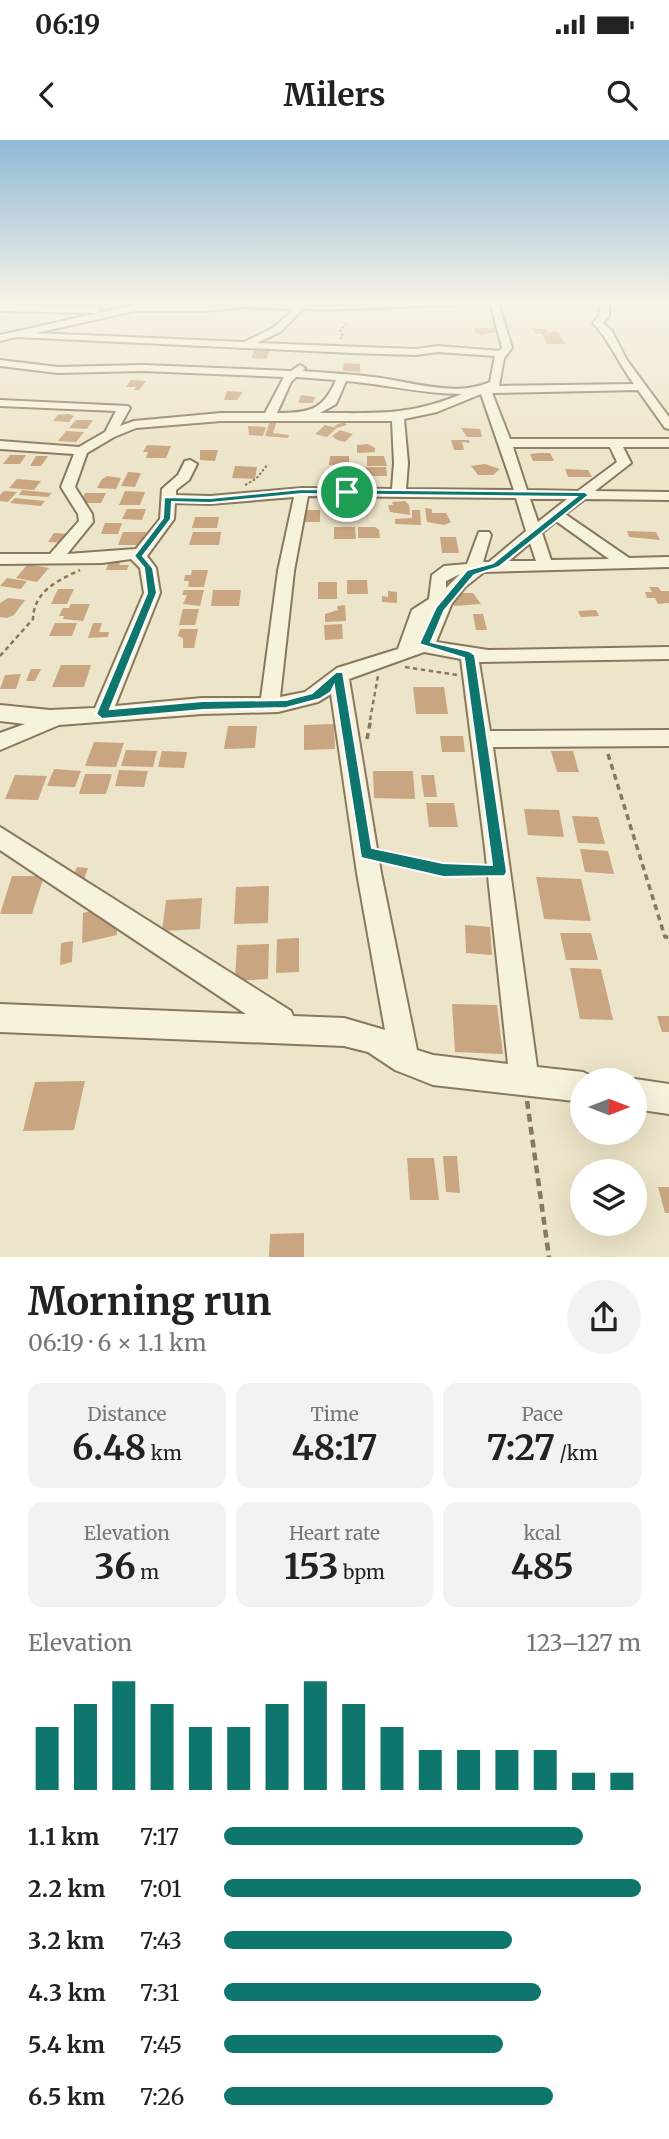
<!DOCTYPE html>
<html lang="en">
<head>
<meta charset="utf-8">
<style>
  :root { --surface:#fff; --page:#f2f2f2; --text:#222; --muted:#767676; --accent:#0f766e }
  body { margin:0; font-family:Merriweather,serif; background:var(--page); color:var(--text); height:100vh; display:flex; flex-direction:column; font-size:26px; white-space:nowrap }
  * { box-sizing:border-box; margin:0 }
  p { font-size:23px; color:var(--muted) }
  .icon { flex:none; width:38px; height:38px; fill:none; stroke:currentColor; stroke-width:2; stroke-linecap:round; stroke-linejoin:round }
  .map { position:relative; height:1117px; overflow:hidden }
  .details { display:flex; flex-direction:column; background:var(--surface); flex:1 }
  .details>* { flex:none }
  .needle { width:46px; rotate:90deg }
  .controls { position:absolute; left:570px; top:928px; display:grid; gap:14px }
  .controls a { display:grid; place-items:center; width:77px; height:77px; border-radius:50%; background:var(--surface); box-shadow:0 7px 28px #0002; font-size:35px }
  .pin { position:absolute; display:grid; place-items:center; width:60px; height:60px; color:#fff; margin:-30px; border:4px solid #fff; border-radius:50%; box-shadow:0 2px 7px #0007 }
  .round { display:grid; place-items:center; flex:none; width:74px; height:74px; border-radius:37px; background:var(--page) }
  .head { display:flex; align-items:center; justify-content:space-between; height:119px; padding:0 28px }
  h1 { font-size:38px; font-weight:700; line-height:52px }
  .figures { display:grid; grid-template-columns:repeat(3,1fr); gap:10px; height:119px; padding:7px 28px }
  .figures div { display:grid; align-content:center; border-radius:14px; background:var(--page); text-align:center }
  .figures b { font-size:35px; font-weight:700 }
  .figures small { font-size:19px; font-weight:400 }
  .figures p { font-size:19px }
  .chart { height:196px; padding:14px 28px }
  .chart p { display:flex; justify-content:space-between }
  .chart svg { width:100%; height:126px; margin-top:7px; stroke:var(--accent); stroke-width:6 }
  ul { padding:0 28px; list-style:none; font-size:23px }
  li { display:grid; grid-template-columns:112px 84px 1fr; align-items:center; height:52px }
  li i { height:18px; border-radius:9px; background:var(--accent) }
  .status { display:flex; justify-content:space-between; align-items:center; height:49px; padding:0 35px; background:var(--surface); direction:ltr }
  .status svg { height:19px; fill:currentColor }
  header { display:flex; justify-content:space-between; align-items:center; height:91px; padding:0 28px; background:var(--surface); font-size:32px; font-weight:700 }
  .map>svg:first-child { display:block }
  .building { fill:#c9a581 }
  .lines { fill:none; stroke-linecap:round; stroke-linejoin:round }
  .minor-casing { stroke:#88785e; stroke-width:4 }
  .path-far3 { stroke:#88785e; stroke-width:2; stroke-dasharray:2.5 2; stroke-linecap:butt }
  .path-far2 { stroke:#88785e; stroke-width:2.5; stroke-dasharray:4.5 3.5; stroke-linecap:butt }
  .path-far1 { stroke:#88785e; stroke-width:3.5; stroke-dasharray:6 4.5; stroke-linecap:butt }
  .path { stroke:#88785e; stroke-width:4.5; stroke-dasharray:8 5; stroke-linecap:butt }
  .minor { fill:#f7f2dc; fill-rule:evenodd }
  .route { fill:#0f766e; stroke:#fff; stroke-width:2; fill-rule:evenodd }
</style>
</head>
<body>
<div class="status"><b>06:19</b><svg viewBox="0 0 49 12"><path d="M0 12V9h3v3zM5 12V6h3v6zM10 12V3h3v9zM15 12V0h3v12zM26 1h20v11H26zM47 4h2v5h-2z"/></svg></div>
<header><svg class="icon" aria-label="back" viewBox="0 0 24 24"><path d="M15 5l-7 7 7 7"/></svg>Milers<svg class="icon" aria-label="search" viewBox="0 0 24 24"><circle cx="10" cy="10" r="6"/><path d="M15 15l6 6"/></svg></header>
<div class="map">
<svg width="669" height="1117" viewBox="0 0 669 1117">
  <rect width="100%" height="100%" fill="#ede5c9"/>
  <path class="building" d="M474,188H494L496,192L481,195L476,193Z
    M532,188L547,189L549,195V192H558L566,204H547L542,194H536Z
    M255,210L270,211L266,219L251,218Z
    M344,223L360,224V232L343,231Z
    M131,240L146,241L139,250H134L136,247H126Z
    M227,251L243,252L237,260H224Z
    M301,255L315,257L313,263H298Z
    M69,274L74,276L69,282L53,281L58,275Z
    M76,280H93L87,289L69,288Z
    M270,281H277L273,293L289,295L288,298L265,296Z
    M343,282L347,285L337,288L327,297L315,294L325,285L337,288L334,286Z
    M248,286L266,287L263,296L249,295Z
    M461,288L480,289L482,297H467Z
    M340,290L353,294L345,302L337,300L332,296Z
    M66,291L84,292L76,302L58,301Z
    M451,300H469L470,303L462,302L464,310H454Z
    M368,304L375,308V312L357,313V305Z
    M147,305L171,306L166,318H146L148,312H143Z
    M200,310H218L215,321L200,320Z
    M539,313H550L554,321H533L530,314Z
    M10,315H26L20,324H3Z
    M36,316H48L41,326H30Z
    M330,316H349V326L329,325Z
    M367,316H384L387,326H367Z
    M485,324L500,329L493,335H478L471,326Z
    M235,326L257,327L255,339L232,338Z
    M366,327H386L387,336H366Z
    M565,329L588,330L592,337H568Z
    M128,332L141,333L135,347L121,346Z
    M107,336L121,338L116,349L97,348L102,339Z
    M17,339L41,341L34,350L9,348Z
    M22,350L52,353L48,357L19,355Z
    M4,351L17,352L8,362L0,361V355Z
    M125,351L145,352L140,365H119Z
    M85,353H106L101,363H80Z
    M15,358L45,361L41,366L10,363Z
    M405,361L409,365L410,375L390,372L388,365H393L392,362Z
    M337,363L358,364L357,372L336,371Z
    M425,368L432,369V373H446L451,382L444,385L427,382Z
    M127,369H146L142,380L122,379Z
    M304,370H320V382H304Z
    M412,370H420L421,385L395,384V379L412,378Z
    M195,377H219L217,388H192Z
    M105,383H122L118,394H101Z
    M334,387H355L356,399H334Z
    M358,387H375L379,390L380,398H358Z
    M627,391L656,392L660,400L629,397Z
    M123,392H146L142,405H118Z
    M193,392H221L219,405H189Z
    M54,393L72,394L66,403L48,402Z
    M440,397H456L459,413H442Z
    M110,419H122L119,425H129L127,430H106Z
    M28,424L49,428L37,442L16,438Z
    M192,430H208L204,447H188L189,441H184L185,435H191Z
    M7,438L27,441L21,449L0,446Z
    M347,440H367L368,454H347Z
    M318,442H337V459H318Z
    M649,447H658L661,451H669V463L658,464L655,458H647L645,452H652Z
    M58,449H74L67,464H51Z
    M184,450H204L200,466L183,464L187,455H182Z
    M213,450H241L239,466H211Z
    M388,451L397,452V463L382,462V456L388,457Z
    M459,453H473L481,464L454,466L451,456Z
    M8,458L25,460L14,475L7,478L0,477V463Z
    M71,464H90L83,481L63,479L64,476H59L63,468H69Z
    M345,465L346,481L325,482V474L338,470L337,466Z
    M183,469H199L195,485H179Z
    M596,470L599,476L581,477L578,471Z
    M473,474H483L487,490H476Z
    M55,483H77L72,496H49Z
    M93,483H102L99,492H109L108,497L88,498Z
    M342,484L343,499L325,500L324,485Z
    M180,489H198L194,508H183V498L178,496Z
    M61,525H91L84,547H52Z
    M31,529H41L35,541H26Z
    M21,534L16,549H0L5,535Z
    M413,547H444L448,574H416Z
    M334,584L335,609L304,610V585Z
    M228,586H257L255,608L224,609Z
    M440,596H463L465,612H442Z
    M94,602L124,603L116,627L85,626Z
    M126,610L157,611L153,627L121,626Z
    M162,611L187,612L184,628L158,627Z
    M551,611H573L579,632H557Z
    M54,629L81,631L75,647L47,646Z
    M119,630L148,631L144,647L115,646Z
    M373,631H413L415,659L374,658Z
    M85,634H112L106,654H79Z
    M15,635L47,636L38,660L5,659Z
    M421,635H434L437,657H424Z
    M426,663H454L458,687H429Z
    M524,669L559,670L564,697L528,695Z
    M572,676L598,677L605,704L578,703Z
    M580,709L608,711L614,734L585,732Z
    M77,727L88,728L82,744H70Z
    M12,736H44L32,774H0Z
    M536,737L581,739L591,781L544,779Z
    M269,746L268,783L234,784L236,747Z
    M202,758L200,789L162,791L166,760Z
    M117,765V795L82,803L83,773Z
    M465,785L490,787L492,815L466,813Z
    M560,793H591L598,820H566Z
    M299,798V832L276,833L277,799Z
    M73,801L72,822L60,825L61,803Z
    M269,804L268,839L235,841L237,805Z
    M570,828L601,829L613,880L580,879Z
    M452,864L497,865L503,914L455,912Z
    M657,876H669V892H662Z
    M85,941L74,990L23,991L35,942Z
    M443,1016H457L460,1053L446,1052Z
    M407,1018H434L439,1060H410Z
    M658,1047H669V1073H665Z
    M304,1093V1117H269L270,1094Z"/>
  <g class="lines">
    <defs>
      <path id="minor" d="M238,162L347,165L379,162H461L457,165C406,165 355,171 303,169L280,192L257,203L416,209L438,206L499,211L502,208L490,162H498L512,208L504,218L499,246L634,244C619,224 610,201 593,183L599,176L601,162H609V176L603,183L612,191L626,219L669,277V289L665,288L638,250L492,253L510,299H669V307H623L631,323L595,351L669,352V360L585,359L565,374L629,418L669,417V427L484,432L465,447L452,463L436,502L488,510L669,507V519L479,522L490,591L669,590V606L493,607L537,927L583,932L593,937L595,940H583V962L433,945L395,930L368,912L344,906L0,892V864L246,874L0,710V687L291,871L293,876L344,878L385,890L357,733L331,554L318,562L278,572L202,574L59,585L0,610V593L25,584L0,581V565L50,570L95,568L144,453L140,428L131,419L102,423L0,424V414H50L79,381L78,374L61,347L74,314L0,309V301L79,307L105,292L116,271L0,266V260L128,266L130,268L120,286L134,281L221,273H265L284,237L143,231L58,233L0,226V220L58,227L143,225L291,231L300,225L305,228L303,231C326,233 350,234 373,237C411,241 453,258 490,242L495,216L438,212L416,215L352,213L16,197L0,201V195L134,165H205ZM244,167L294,169L273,188L244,202L36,193L134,171H205ZM296,237L336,240C323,271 308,273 277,273L291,242ZM346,241C385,244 423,254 462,254C408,276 377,273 320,273L336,264ZM481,254L514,350L406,349L408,323L404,279L437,272ZM221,281H392L394,323L392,349L302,348L210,356L176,355V350L189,340L197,324L190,320L185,321L178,335L162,349L160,379L136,409L67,414L93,382L92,374L75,347L87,313L114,297L136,288ZM513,307H610L617,322L578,351L527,350ZM308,356L516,358L526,391L489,422H483L491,395L489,392H479L467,424L444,426L432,435L429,459L412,470L398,509L337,528L305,552L280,557L294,431ZM294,357L278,431L261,558H202L115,566L160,453L156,428L147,416L174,379L175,363L210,364ZM530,359H567L538,382ZM556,381L609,419L551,420L542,393ZM530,403L536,421H509ZM460,434L446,448V441ZM424,512L461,519L485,708L508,924L433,915L417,910L381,733L349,539Z
        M0,165L97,167L101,170L97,173L0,171Z
        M635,939L669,944V974L635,969Z"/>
    </defs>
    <use href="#minor" class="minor-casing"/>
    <path class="path-far3" d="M340,199L343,196L340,190L346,184
      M245,345L256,339L268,324"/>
    <path class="path-far2" d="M0,516L33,479C34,451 57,441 80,430
      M405,527L457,535
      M370,580L378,536"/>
    <path class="path-far1" d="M367,599L371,578
      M608,614L665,797H669
      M386,720L443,730L480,731"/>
    <path class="path" d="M527,961L549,1117"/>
    <use href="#minor" class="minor"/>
  </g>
  <linearGradient id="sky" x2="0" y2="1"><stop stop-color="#8fb9d6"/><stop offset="0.51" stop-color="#f7f3e7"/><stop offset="1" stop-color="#f7f3e7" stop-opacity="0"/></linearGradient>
  <rect width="669" height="318" fill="url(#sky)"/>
  <path class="route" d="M302,349L585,352L589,355L499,427L474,435L444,471L431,502L469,511L475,515L507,732L505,736L443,737L361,718L334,546L331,552L320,559L286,568L203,570L102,579L96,574L147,453L144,428L134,416L163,378L164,357L210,358ZM302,354L576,357L493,423L467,430L436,467L419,504L464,518L492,725L443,723L372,708L343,532H336L312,553L286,560L203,561L110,569L157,453L153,428L143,416L171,379L172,362L210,363Z"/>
</svg>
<div class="controls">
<a><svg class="needle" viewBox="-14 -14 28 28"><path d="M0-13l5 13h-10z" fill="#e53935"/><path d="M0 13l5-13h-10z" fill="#767676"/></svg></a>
<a><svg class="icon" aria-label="layers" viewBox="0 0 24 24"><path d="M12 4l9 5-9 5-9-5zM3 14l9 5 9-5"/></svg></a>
</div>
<div class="pin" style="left:347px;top:352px;background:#1e9e55"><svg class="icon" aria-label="arrive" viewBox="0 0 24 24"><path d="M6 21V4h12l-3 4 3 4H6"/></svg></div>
</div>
<section class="details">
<div class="head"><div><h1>Morning run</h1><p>06:19 · 6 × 1.1 km</p></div><a class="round"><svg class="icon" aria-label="share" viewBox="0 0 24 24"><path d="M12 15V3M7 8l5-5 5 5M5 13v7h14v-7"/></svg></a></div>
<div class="figures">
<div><p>Distance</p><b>6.48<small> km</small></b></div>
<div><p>Time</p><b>48:17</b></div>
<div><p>Pace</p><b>7:27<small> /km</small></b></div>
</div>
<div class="figures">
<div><p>Elevation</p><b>36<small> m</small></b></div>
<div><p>Heart rate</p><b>153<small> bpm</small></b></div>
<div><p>kcal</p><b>485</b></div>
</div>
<div class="chart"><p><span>Elevation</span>123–127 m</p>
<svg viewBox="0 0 160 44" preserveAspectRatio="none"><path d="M5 44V22M15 44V14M25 44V6M35 44V14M45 44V22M55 44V22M65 44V14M75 44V6M85 44V14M95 44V22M105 44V30M115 44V30M125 44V30M135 44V30M145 44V38M155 44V38"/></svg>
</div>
<ul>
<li><b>1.1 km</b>7:17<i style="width:86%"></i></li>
<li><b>2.2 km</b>7:01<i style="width:100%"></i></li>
<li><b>3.2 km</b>7:43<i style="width:69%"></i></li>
<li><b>4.3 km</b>7:31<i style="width:76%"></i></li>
<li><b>5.4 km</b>7:45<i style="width:67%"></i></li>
<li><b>6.5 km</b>7:26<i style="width:79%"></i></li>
</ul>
</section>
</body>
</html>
